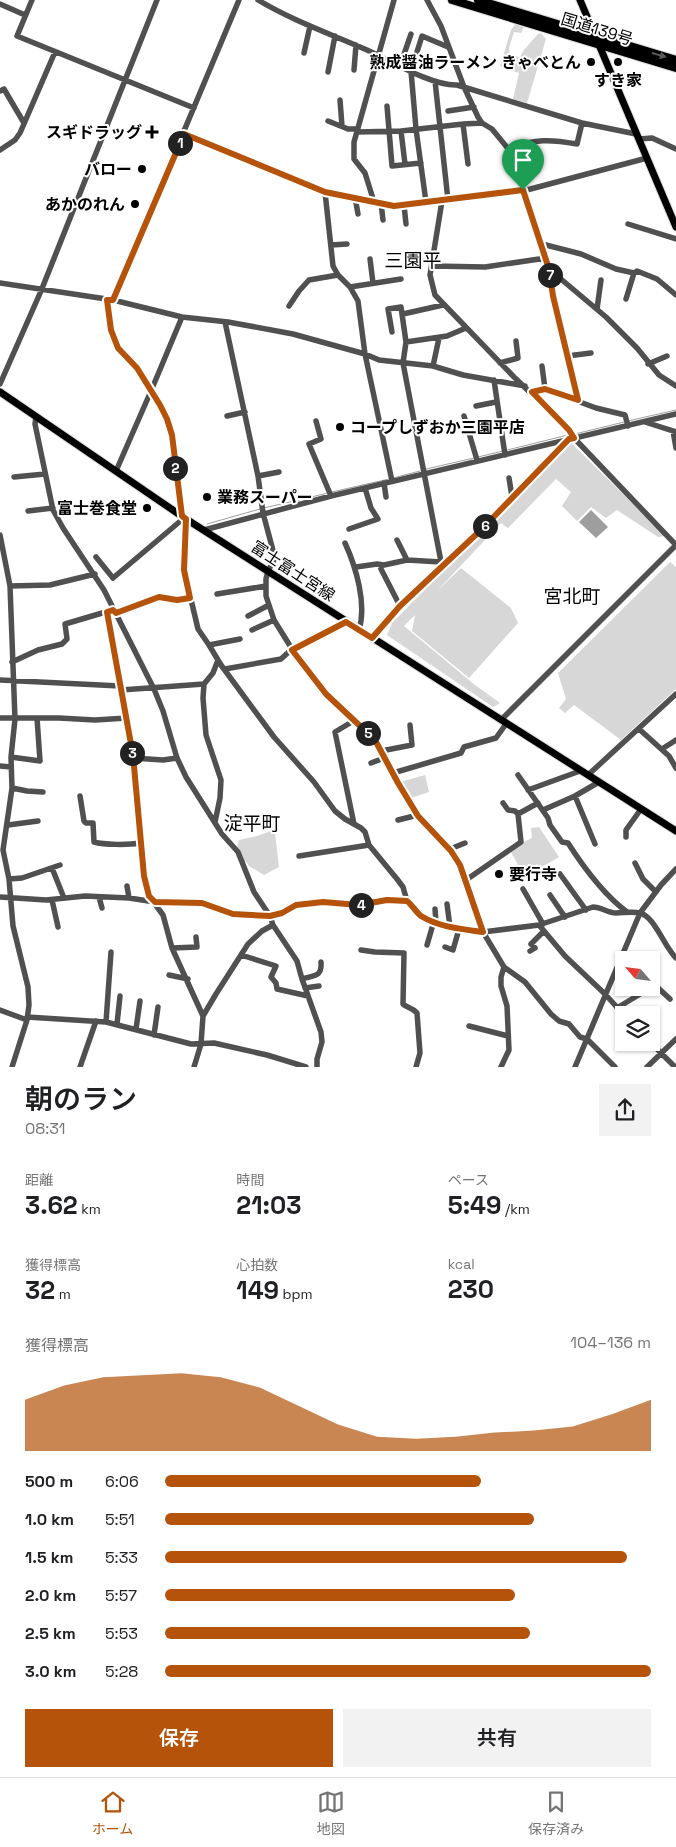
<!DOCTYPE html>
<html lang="ja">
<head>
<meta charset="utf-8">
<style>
  :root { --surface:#fff; --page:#f2f2f2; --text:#202124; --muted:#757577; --line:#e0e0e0; --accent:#b45309 }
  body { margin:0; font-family:"Space Grotesk","Noto Sans JP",sans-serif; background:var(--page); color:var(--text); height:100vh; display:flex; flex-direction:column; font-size:19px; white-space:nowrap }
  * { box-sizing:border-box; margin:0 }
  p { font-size:16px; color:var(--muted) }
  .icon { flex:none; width:28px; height:28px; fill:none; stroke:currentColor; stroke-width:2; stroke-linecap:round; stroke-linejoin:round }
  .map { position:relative; height:1067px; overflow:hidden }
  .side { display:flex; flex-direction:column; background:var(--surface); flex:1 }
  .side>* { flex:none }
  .needle { width:32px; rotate:298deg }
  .tools { position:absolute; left:615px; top:951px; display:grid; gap:10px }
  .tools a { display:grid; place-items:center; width:45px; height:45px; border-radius:0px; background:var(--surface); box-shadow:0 1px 4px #0004; font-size:25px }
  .pin { position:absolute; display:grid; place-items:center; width:42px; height:42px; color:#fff; margin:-51px -21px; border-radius:50% 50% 50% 0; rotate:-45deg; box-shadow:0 0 5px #0007 }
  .pin .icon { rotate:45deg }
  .km { position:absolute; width:25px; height:25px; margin:-12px; border-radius:50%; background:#222; color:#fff; font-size:14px; line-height:25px; text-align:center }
  .round { display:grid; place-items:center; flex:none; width:52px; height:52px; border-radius:0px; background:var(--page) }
  .summary { display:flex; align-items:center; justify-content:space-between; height:85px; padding:0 25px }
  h1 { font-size:28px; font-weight:600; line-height:38px }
  .figures { display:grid; grid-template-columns:repeat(3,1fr); gap:8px; height:85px; padding:5px 25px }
  .figures div { display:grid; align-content:center }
  .figures b { font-size:25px; font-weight:600 }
  .figures small { font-size:14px; font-weight:400 }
  .figures p { font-size:14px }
  .chart { height:140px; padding:10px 25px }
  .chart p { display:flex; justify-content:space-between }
  .chart svg { width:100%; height:90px; margin-top:5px; fill:var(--accent); opacity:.7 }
  .primary-button { display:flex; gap:10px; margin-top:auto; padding:10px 25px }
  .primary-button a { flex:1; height:58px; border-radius:0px; background:var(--accent); color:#fff; font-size:20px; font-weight:600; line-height:58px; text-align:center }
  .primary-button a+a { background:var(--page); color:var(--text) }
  ul { padding:0 25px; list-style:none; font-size:16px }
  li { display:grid; grid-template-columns:80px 60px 1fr; align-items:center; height:38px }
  li i { height:12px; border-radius:6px; background:var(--accent) }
  .tabs { display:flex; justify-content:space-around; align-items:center; height:70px; border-top:1px solid var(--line); background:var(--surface); font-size:14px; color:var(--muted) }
  .tabs a { display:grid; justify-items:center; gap:2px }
  .tabs .active { color:var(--accent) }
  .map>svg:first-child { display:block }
  .green { fill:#d7d7d7 }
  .water { fill:#9e9e9e }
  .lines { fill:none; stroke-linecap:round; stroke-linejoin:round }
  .stream { stroke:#9e9e9e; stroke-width:1 }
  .major-casing { stroke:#dbdbdb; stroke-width:9 }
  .highway-casing { stroke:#dbdbdb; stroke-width:10 }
  .minor { stroke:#505050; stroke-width:5.5 }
  .major { stroke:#000; stroke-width:7 }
  .highway { stroke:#000; stroke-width:8 }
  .oneway { fill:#595959 }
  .route-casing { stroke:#fff; stroke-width:10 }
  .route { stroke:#b45309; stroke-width:6 }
  .poi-dot { fill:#000; stroke:#fff; stroke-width:2 }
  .labels { text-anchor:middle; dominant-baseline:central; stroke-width:4; stroke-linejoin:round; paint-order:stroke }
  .street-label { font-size:16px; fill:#000; stroke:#fff }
  .poi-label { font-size:16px; font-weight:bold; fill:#000; stroke:#fff; text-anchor:end }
  .quarter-label { font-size:19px; fill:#000; stroke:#fff }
</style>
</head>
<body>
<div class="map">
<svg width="676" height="1067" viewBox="0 0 676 1067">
  <rect width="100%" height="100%" fill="#fff"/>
  <path class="green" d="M515,24L524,27L521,33L514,32L509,48L510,56L520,57L523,51L538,34L541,33L546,39L527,103L513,99L519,73L500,66L511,30Z
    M570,442L666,536L658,537L617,510L606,518L591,507L577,521L562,506L571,492L556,479L508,528L501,523L437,591L461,568L511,608L518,623L469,678L412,631L415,615L404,626L475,685L500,703L493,707L387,635L392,623Z
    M670,562L676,567V689L621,740L574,705L565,713L559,708L566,699L558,673Z
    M425,775L429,792L411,798L400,782Z
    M539,827L559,857L540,868L537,864L523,873L509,849L532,838L531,828Z
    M271,831L275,833L279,867L264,875L249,866L246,862L241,861L237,846L239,840L257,836Z"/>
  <path class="water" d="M591,510L608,527L596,538L579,522Z"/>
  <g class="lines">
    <path class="stream" d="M628,421L676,410
      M575,434L624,422
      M507,450L568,435
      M478,457L503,451
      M426,469L474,458
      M393,478L420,471
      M332,492L389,479
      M264,508L328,493
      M207,524L260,509"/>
    <defs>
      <path id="major" d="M580,0L676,227
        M0,392L186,519L676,831"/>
      <path id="highway" d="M452,0L676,68
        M478,0L676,60"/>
    </defs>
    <use href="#major" class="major-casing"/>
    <use href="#highway" class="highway-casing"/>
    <path class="minor" d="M32,0L17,36L194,108
      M258,0C293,21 331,34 367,50C391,61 432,86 457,85L582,123L636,134
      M427,0L441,26L464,87L478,117L482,123L492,129L510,151L549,269L606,317L637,348L659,375L676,386
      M0,4L25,15
      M304,53L310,26
      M400,66L411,34
      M354,70L356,45
      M328,72L335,36
      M435,81L448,200
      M0,91L4,89L24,123
      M340,100L342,126
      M387,106L392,166L421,163
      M448,111L474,107
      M328,121L348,129H357
      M401,131L405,164
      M357,132L401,131L463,124
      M184,134L325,192L394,206L523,191L647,158
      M639,139L652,138L676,149
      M509,148C536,139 549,139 577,144L582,123
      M0,150L15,140L20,133L55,52
      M468,164L463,124L482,123
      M325,192L333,266L338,275L350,287L358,301L365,354L392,481
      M355,197L358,214
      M442,201L430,275L435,295L514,377L569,430L574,438L676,545
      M374,202L365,173L354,159V142L394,0
      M426,202L416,129L411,71L422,36L448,47
      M381,203L383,220
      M404,205L406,224
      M628,224L676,239
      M542,244L581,254L616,269L634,273L637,271L657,279L676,295
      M331,245L347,244
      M370,259L373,283
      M432,266L485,267L546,258
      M549,269L553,296L577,400
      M0,283L113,300L182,317L228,322L293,334L365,354L379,360L433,366L463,375L525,386
      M350,287L401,279
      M626,299L634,273
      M107,300L111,330L117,348L137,368L160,405L167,419L172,435L182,516
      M113,300L239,0
      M289,306L299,291L309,280L338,275
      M597,309L601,280
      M403,314L443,305
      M225,322L258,476L263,513L275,558L268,571L266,579V596L274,620L292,649L327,694L375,740L397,783L418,816L451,851L460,865L483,932L504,967L525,982L551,1014L559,1021L569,1024L580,1037L587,1039L615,1067
      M392,332L388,309L401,307L406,342
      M567,356L591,353
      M500,363L518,358L516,341
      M648,364L667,356
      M433,366L439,338
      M542,366L545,389
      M494,380L505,455
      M0,384L41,291L157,0
      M532,393L545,389L596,408L625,415L628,426
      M476,406L496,402
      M227,416L245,412
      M464,416L477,460
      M36,417L35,424L53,510L63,528L104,590L154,689L163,711L177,758L186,777L222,834L238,852L254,892L270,916L273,925L297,961L302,979L321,1032L322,1042L317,1059V1067
      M316,421L321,439L309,444L331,496
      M645,422L676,432
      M673,431L676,448
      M116,471L151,391L182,317
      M258,476L279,472
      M14,477L45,474
      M509,478L512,497
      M384,483L386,497
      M28,511L53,508
      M186,519L184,570L198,629L209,645L221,665L274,737L314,782L335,811L345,819L361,828L365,832L369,845L397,879L403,887L407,901L420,915L438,924L459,929L483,932L539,925L593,907C601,907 608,913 616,913C623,913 632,911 640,913C654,916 664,946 676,958
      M349,529L378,519L371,508L365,488
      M204,530L331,496L676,414
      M0,535L10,586L15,719L11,757L12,788L3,850L9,879L13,926L28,987L29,1005L27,1020L12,1067
      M397,540L407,560
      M345,543C356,567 367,604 359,630
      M96,557L113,578L184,518
      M356,567L377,564L384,565L407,560L441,562
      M442,567L403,363L406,342L447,336L466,328
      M381,569L400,606
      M10,586L50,585L95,574
      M217,594L266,586
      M107,612L133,755L134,785L146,886L149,896L163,915L172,948L203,1016
      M116,613L159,597L177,600L190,598
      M248,616L269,605
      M252,630L274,620
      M372,638L400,606L482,529L568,441
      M209,645L240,639
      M12,662L38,650L62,644L67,639L65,624L109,611
      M225,669L281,659L292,649L346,621
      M0,680L120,686
      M121,690L204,684
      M0,718H59L95,720L127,718
      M501,720L676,545
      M639,729L669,756L676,768
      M662,749L676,740
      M381,751L412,745L410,725
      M11,757L40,761L37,718
      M133,758L163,760L177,758
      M371,763L384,758
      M0,766L11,767
      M393,773L461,753L464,747L496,738L506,724
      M518,775L548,818L550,825L562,842L568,843C584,868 603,894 627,912
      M588,775L676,694
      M12,788L27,791L43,792
      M528,790L580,771
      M80,796L84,821L86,823H93L94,842C104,845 129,845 140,843
      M575,796L595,844
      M543,810L575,796L599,782
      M518,814L538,803
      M398,820L418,815
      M215,822L220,798L221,780L206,735L203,698L204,684L213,673L218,660
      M354,824L335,732L355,720
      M8,825L38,821
      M626,837V830L641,809
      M450,849L465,843
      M299,856L369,845
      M635,863L643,879L656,892
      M52,868L64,898
      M560,874L586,910
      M9,879L22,878L60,865
      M466,880L521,842L518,814L515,811L508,810L503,803
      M127,886L129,898
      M523,889L543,924
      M550,895L565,917
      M0,897L46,900L85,896L129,898L155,902H188L202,903L233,914L270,916L282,913L296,905L323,902L359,905L387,900L407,901
      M99,897L102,908
      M52,900L58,927
      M447,904L450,927
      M435,909L436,922
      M539,925L565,956L605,994L624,1015
      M427,945L434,921
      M445,947L453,950L459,929
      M172,948L197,947L196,937
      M361,950L375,952L404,953L403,1004C407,1008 413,1008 417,1013L420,1053L416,1067
      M530,951L535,948L531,944L543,932
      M241,955L276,966L271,977L276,983L277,989L308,996
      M169,975L188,979
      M302,979C315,975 322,977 321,962
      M651,987L655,985L670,999
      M305,988L319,986
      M617,1008L650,988
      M0,1010L27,1020
      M27,1017L106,1022L191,1044L214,1043L267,1055L306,1067
      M106,1022L111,952
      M117,1024L120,996
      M469,1026L508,1036
      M136,1029L140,1001
      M154,1035L158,1007
      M650,1042L675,1067
      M80,1067L96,1021
      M194,1067L201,1044L203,1016L216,994L248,944L262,931L273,925
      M501,1067L509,1050L507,1006L501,986V977L504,967
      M575,1067L640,913L661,885L676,869
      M647,1067L676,1039"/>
    <use href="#major" class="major"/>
    <use href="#highway" class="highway"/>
  </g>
  <defs><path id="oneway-solid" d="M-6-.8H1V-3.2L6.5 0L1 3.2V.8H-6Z" transform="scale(1.25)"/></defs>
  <use class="oneway" href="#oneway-solid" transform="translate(659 55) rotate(16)"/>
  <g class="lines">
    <defs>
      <path id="route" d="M184,134L325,192L394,206L523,190L549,269L553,296L578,400L545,389L532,392L569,430L574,438L569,439L482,529L400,606L372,638L346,622L292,650L326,694L375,740L398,783L418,816L451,851L460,865L483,932C461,929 439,927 421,916C416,912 412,905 407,901L387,900L359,905L323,902L296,905L282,913L270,916L233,914L202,903L155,902L149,896L144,876L133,755L107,612L113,610L116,613L159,597L177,600L190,598L184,570L186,519L182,516L172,435L167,419L160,405L137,368L118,348L111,330L107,300H113Z"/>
    </defs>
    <use href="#route" class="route-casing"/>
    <use href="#route" class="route"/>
  </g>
  <g class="poi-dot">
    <circle cx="591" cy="62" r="5"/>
    <circle cx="618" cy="62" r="5"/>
    <path d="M149.5 124.5h5v5h5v5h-5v5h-5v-5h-5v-5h5z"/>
    <circle cx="142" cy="169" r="5"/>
    <circle cx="135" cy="204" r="5"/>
    <circle cx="340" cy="427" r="5"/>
    <circle cx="207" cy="497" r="5"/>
    <circle cx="147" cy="508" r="5"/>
    <circle cx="499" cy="874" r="5"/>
  </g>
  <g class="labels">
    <g class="street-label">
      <text transform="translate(597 29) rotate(17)">国道139号</text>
      <text transform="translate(293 571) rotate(33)">富士富士宮線</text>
    </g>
    <g class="poi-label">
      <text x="581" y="62">熟成醤油ラーメン きゃべとん</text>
      <text x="618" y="80" text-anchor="middle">すき家</text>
      <text x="142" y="132">スギドラッグ</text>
      <text x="132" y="169">バロー</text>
      <text x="125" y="204">あかのれん</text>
      <text x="350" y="427" text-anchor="start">コープしずおか三園平店</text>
      <text x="217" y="497" text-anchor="start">業務スーパー</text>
      <text x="137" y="508">富士巻食堂</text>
      <text x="509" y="874" text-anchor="start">要行寺</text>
    </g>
    <g class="quarter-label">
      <text x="413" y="260">三園平</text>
      <text x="572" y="596">宮北町</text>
      <text x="252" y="823">淀平町</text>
    </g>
  </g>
</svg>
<div class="tools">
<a><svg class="needle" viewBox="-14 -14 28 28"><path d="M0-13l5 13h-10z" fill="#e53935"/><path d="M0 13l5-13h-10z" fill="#757577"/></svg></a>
<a><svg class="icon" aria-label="layers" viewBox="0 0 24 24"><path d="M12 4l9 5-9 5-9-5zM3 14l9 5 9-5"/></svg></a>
</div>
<div class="pin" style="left:523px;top:190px;background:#1e9e55"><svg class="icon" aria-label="arrive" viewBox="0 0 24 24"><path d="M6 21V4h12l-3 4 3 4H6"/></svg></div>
<b class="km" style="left:180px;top:143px">1</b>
<b class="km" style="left:175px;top:468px">2</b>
<b class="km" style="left:132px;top:753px">3</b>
<b class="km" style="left:361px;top:905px">4</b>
<b class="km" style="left:368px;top:733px">5</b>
<b class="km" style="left:485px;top:526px">6</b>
<b class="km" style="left:550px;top:275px">7</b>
</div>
<section class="side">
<div class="summary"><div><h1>朝のラン</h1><p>08:31</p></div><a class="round"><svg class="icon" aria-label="share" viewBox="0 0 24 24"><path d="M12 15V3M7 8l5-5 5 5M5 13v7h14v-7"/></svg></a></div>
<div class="figures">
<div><p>距離</p><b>3.62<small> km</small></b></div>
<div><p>時間</p><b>21:03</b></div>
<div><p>ペース</p><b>5:49<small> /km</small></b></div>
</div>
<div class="figures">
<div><p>獲得標高</p><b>32<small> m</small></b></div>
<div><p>心拍数</p><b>149<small> bpm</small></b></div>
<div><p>kcal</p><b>230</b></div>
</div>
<div class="chart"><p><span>獲得標高</span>104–136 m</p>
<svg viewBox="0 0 160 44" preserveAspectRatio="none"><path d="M0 44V19L10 12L20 8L30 7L40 6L50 8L60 13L70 22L80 31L90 37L100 38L110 37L120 35L130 34L140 32L150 26L160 19V44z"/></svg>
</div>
<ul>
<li><b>500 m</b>6:06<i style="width:65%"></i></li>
<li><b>1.0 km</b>5:51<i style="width:76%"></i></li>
<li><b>1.5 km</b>5:33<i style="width:95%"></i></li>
<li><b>2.0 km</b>5:57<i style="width:72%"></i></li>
<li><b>2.5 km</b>5:53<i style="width:75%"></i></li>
<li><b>3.0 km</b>5:28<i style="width:100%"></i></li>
</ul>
<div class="primary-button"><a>保存</a><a>共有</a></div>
</section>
<nav class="tabs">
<a class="active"><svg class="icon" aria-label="home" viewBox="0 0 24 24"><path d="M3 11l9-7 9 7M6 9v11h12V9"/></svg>ホーム</a>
<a><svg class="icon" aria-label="map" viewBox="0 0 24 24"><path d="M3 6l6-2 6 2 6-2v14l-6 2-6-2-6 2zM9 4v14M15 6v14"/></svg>地図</a>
<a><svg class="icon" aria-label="saved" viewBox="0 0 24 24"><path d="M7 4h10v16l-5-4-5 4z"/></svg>保存済み</a>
</nav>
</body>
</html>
